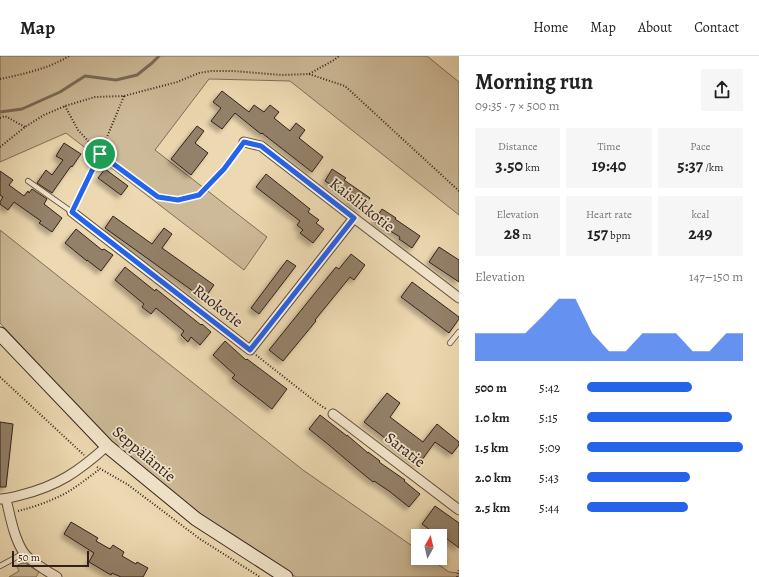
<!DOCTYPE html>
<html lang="en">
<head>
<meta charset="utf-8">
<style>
  :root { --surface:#fff; --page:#f6f6f6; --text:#222; --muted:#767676; --line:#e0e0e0; --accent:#2563eb }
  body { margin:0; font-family:Alegreya,serif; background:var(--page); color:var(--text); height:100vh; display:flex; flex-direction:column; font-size:15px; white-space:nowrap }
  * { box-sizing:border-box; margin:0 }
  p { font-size:13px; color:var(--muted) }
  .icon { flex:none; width:22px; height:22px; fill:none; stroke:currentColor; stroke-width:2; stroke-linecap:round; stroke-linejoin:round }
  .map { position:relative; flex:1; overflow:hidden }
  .sheet { display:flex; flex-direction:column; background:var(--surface); width:300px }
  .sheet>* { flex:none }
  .needle { width:26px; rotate:8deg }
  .tools { position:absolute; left:411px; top:473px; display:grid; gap:8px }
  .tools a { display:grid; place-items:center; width:36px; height:36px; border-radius:0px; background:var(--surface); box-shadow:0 2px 6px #0003; font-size:20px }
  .scale { position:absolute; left:12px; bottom:10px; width:77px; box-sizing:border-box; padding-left:4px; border:2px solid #31211c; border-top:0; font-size:11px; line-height:14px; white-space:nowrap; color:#31211c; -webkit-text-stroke:3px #f3e6cc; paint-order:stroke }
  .pin { position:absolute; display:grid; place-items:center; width:34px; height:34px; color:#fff; margin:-17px; border:2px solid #fff; border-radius:50%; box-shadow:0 1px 4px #0007 }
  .round { display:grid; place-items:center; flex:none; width:42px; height:42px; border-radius:0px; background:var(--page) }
  .summary { display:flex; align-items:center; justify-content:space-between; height:68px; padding:0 16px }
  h1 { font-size:22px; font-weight:700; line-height:30px }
  .metrics { display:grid; grid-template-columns:repeat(3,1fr); gap:6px; height:68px; padding:4px 16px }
  .metrics div { display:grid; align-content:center; border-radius:0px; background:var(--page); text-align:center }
  .metrics b { font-size:17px; font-weight:700 }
  .metrics small { font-size:11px; font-weight:400 }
  .metrics p { font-size:11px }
  .chart { height:112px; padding:8px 16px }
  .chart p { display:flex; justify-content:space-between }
  .chart svg { width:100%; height:72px; margin-top:4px; fill:var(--accent); opacity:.7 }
  ul { padding:0 16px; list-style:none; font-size:13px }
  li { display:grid; grid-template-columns:64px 48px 1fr; align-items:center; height:30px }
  li i { height:10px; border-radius:5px; background:var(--accent) }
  header { display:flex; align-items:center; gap:24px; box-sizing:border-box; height:56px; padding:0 20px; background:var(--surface); border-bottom:1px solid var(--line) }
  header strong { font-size:19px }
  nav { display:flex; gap:22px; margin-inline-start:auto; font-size:14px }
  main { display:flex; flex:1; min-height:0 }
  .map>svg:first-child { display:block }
  .green { fill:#cdba98; stroke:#7f6e5a }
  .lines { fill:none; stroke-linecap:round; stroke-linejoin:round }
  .stream { stroke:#7b6a57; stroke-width:3 }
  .building { fill:#938169; stroke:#31211c; filter:url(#shadow) }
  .service-casing { stroke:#604f41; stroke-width:6 }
  .minor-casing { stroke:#604f41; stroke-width:11 }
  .secondary-casing { stroke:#31211c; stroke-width:15 }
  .path { stroke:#31211c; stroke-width:2; stroke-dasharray:1 2; stroke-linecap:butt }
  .service { stroke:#f3e6cc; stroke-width:4.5 }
  .minor { stroke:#f3e6cc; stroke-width:9 }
  .secondary { stroke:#f3e6cc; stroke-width:13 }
  .route-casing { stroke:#fff; stroke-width:8 }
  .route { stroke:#2563eb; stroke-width:5 }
  .labels { text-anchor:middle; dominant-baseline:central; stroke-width:3.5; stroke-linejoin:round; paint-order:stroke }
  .street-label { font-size:16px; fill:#31211c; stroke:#f3e6cc }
</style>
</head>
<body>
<header>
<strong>Map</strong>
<nav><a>Home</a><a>Map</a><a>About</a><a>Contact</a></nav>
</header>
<main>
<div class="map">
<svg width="459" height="521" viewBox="0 0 459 521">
  <defs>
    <filter id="shadow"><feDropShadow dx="-3.5" dy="3.5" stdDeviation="2" flood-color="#0004"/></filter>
  </defs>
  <rect width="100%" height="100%" fill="#edd9b1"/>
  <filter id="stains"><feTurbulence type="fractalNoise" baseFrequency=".005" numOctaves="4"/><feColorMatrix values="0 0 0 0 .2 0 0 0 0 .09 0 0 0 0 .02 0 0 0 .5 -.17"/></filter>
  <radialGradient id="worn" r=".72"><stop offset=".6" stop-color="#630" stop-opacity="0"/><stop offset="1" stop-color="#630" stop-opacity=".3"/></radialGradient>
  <path class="green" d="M0,0H427L459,26V159L290,25L209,23L155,94L267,181L244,214L66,77L0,106Z
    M0,174L303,414L418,494V502H429L449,516L459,517V521H296L228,479L190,450L150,422L101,376L0,267Z
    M25,507L39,516L36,521H9L19,515L17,511L19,508Z"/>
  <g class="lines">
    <path class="stream" d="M0,56L22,53L60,36L85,20L116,24L137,19L152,7L159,0"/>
  </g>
  <path class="building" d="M222,35L249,56L254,49L264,56L270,49L279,56L274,62L290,75L296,67L305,74L299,82L323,101L312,116L262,77L261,78L235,57L222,73L211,65L221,52L213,46Z
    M197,70L204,75L195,87L208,97L191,119L171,103Z
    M64,87L81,98L72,111L71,110L52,137L37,127L46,114L52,119L63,104L56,100Z
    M105,113L128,130L121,139L98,122Z
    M332,113L346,122L344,124L370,142L362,153L349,145L351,142L325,125Z
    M0,115L13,124L9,129L24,140L28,135L29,137L32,133L47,143L44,148L62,162L52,176L39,167L41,165L14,146L8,154L0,148V146L3,141L0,139Z
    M266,118L310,153L308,156L319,164L316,167L324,173L313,187L300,177L303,174L297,169L300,165L256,131Z
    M382,153L396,162L395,163L420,180L412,192L399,183L400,181L374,165Z
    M113,160L152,188L164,172L172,178L162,192L214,229L204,243L105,172Z
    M76,173L102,194L104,193L113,199L101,215L87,204V205L65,187Z
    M439,191L459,204V226L429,206Z
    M351,198L365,209L354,224L350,221L315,264L316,265L283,305L269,294L336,211L339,213Z
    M287,204L296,210L259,258L251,252Z
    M125,211L155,235L156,233L201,269L202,268L211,276L200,289L191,281L188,286L181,279L184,275L156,252L151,258L142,251L144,248L115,224Z
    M412,226L459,261V263L449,277L401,241Z
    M225,285L246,304L247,303L287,333L272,353L232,322L235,319L213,299Z
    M387,337L400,347L390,361L423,386L437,368L459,386V389L452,398L435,386L419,408L364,366Z
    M320,359L347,380V379L368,397V396L380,405L379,406L405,424L404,425L420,438L409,451L389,435L374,425L373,426L356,412L329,389L309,373Z
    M0,366L13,368L6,431H0Z
    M435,450L459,467V492L442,479L441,480H430L433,476L422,468Z
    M71,466L98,482L96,485L110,493L113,489L124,496L122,500L136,508L137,506L148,512L143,521H121L112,517L111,519L89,506L94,497L64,478Z"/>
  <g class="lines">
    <defs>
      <path id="service" d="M28,125L72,156
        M450,287L459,276
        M0,510L24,497"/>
      <path id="minor" d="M244,86L261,90L354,162L459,242
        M72,156L250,294L354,162
        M333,358L459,454
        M0,443C7,443 14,441 21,439C58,430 79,415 107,390
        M6,443C10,459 14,483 24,497C29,504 48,516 57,521"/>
      <path id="secondary" d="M0,278L107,390L196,463L286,521"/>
    </defs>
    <use href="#service" class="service-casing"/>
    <use href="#minor" class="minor-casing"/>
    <use href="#secondary" class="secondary-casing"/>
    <path class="path" d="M309,18L345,30L459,135
      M0,23C23,18 48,13 69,0
      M65,50L78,74L100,98L158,141L178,144L199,139L224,113L239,94
      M0,62L5,60L25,71
      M0,91L25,71L44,59L65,50L95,41L124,40L177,26L199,17L211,15H233L282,19L309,18L334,4L339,0
      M76,148L100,98L124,40
      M256,299L317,347L326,353
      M0,321L84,399
      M97,411L127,428L200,483L260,521
      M18,455C34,451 51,445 66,437C78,430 89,421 100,413
      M457,521L459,513"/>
    <use href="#service" class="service"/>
    <use href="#minor" class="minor"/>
    <use href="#secondary" class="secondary"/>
  </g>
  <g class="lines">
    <defs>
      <path id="route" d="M244,86L261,90L354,162L250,294L72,156L100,98L158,141L178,144L199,139L224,113Z"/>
    </defs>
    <use href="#route" class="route-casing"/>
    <use href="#route" class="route"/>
  </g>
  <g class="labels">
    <g class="street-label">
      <text transform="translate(362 149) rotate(38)">Kaislikkotie</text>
      <text transform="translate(218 250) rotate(38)">Ruokotie</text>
      <text transform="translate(405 394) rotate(38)">Saratie</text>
      <text transform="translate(144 398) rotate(40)">Seppäläntie</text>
    </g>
  </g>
  <rect width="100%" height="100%" filter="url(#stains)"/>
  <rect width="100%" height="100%" fill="url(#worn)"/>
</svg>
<div class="tools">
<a><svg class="needle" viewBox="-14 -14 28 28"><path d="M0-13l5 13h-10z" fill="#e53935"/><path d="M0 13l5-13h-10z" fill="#767676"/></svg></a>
</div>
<div class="scale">50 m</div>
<div class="pin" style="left:100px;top:98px;background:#1e9e55"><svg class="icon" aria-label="arrive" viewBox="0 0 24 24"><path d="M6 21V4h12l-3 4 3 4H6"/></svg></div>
</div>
<section class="sheet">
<div class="summary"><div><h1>Morning run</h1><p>09:35 · 7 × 500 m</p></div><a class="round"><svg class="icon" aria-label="share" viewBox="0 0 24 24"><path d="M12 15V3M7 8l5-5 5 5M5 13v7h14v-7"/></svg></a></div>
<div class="metrics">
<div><p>Distance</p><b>3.50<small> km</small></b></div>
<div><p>Time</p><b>19:40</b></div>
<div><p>Pace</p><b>5:37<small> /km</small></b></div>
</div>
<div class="metrics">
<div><p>Elevation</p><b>28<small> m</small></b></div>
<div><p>Heart rate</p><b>157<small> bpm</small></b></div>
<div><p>kcal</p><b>249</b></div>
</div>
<div class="chart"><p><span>Elevation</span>147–150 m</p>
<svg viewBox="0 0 160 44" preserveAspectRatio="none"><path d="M0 44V27L10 27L20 27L30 27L40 17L50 6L60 6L70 27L80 38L90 38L100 27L110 27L120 27L130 38L140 38L150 27L160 27V44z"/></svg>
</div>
<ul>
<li><b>500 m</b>5:42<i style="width:67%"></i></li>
<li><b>1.0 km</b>5:15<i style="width:93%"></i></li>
<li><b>1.5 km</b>5:09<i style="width:100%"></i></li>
<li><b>2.0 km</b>5:43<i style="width:66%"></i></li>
<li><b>2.5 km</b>5:44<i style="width:65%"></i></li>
</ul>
</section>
</main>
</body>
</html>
